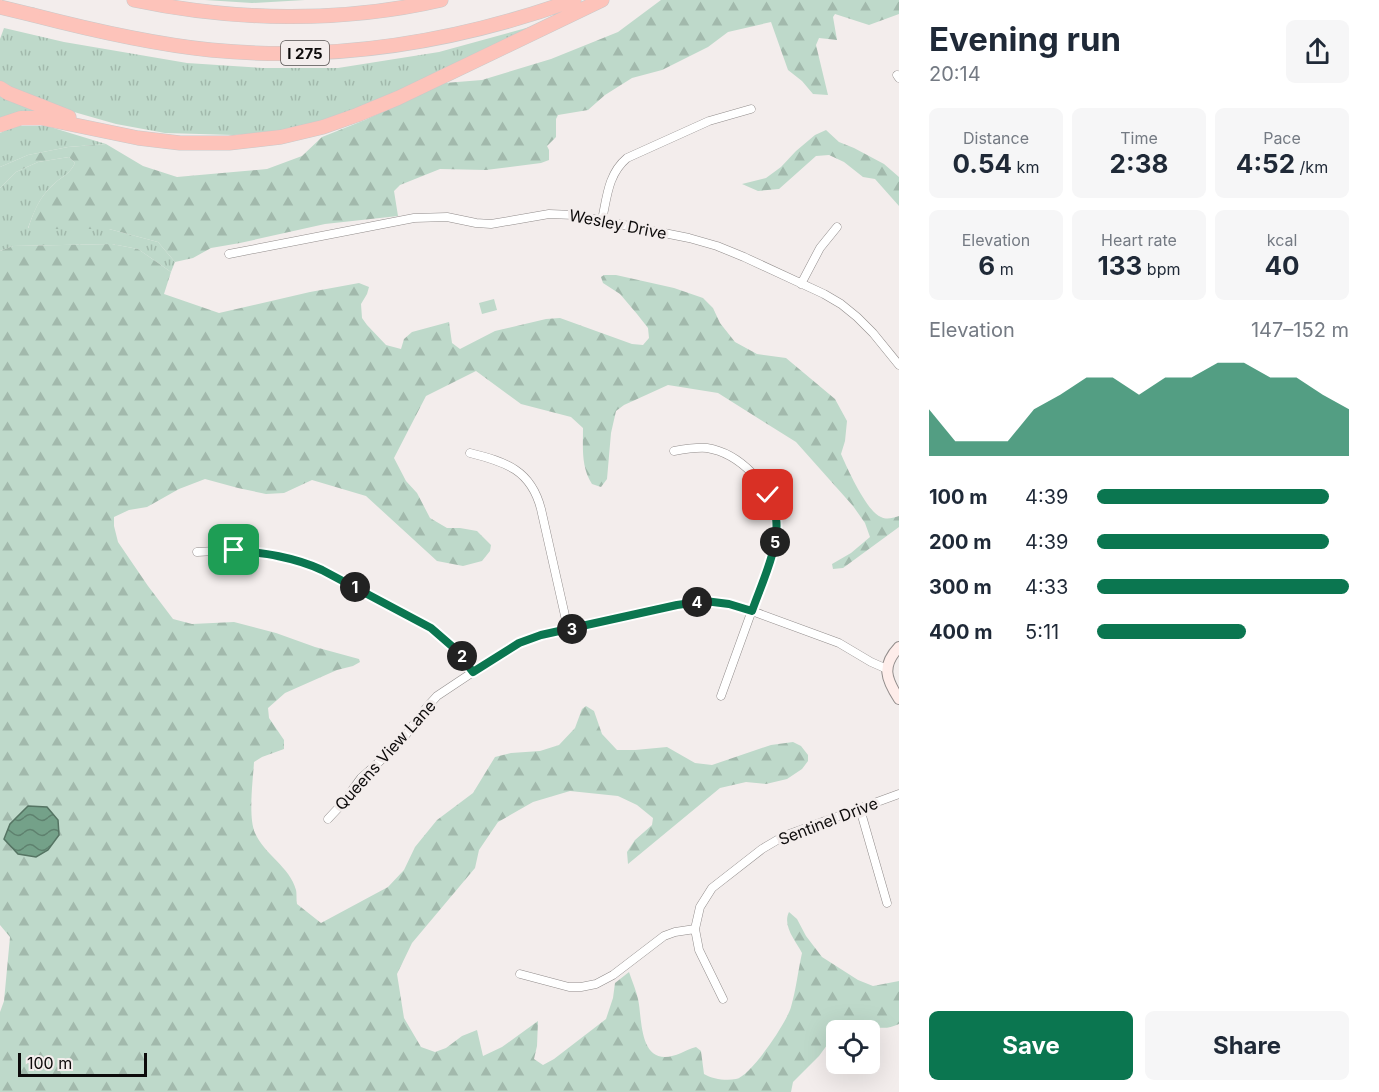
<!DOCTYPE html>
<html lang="en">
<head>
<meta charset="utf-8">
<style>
  :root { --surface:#fff; --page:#f6f6f7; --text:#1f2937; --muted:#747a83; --accent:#0b7650 }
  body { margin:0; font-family:Inter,sans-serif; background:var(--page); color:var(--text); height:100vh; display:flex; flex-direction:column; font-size:22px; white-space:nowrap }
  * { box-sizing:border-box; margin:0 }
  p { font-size:20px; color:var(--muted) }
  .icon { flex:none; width:33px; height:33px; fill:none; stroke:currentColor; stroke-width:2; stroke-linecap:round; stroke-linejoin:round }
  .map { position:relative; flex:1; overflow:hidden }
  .drawer { display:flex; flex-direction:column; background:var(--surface); width:480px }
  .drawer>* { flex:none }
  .fabs { position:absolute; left:826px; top:1020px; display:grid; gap:12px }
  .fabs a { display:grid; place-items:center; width:54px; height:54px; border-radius:9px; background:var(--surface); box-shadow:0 6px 24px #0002; font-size:30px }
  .scale { position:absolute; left:18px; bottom:15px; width:129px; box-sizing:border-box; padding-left:6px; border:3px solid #0d0b0b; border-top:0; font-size:16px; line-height:21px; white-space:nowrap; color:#0d0b0b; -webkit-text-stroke:4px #f3edec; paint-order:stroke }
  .pin { position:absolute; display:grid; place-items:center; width:51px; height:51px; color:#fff; margin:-26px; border-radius:12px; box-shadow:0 3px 9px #0006 }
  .km { position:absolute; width:30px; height:30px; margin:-15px; border-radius:50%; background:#222; color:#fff; font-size:16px; line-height:30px; text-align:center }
  .round { display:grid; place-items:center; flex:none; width:63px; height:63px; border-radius:9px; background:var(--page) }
  .headline { display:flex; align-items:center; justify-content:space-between; height:102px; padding:0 30px }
  h1 { font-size:33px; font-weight:700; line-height:45px }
  .figures { display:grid; grid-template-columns:repeat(3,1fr); gap:9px; height:102px; padding:6px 30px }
  .figures div { display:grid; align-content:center; border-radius:9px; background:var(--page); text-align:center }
  .figures b { font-size:26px; font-weight:700 }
  .figures small { font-size:16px; font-weight:400 }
  .figures p { font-size:16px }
  .chart { height:168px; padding:12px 30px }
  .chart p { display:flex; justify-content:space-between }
  .chart svg { width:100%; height:108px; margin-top:6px; fill:var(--accent); opacity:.7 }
  .cta { display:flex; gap:12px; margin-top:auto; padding:12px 30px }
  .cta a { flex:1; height:69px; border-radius:9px; background:var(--accent); color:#fff; font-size:24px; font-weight:700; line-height:69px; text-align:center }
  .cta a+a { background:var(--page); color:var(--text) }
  ul { padding:0 30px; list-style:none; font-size:20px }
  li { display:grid; grid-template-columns:96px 72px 1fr; align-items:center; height:45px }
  li i { height:15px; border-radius:8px; background:var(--accent) }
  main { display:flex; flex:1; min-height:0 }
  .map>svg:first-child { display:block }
  .grass { fill:url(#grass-tufts) }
  .forest { fill:url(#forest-firs) }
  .park { fill:#bed9ca }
  .water { fill:url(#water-waves); stroke:#557463; stroke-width:1.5 }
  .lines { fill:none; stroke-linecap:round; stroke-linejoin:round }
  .street-casing { stroke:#918c8b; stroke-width:9 }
  .secondary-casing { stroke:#918c8b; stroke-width:12 }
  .highway-casing { stroke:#cac9c9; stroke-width:15 }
  .street { stroke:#fff; stroke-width:8 }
  .secondary { stroke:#feedea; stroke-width:10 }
  .highway { stroke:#fdc3ba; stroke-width:14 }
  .highway-bridge-casing { stroke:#cac9c9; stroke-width:15; stroke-linecap:butt }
  .highway-bridge { stroke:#fdc3ba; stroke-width:14 }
  .route-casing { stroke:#fff; stroke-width:12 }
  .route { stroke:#0b7650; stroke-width:8 }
  .labels { text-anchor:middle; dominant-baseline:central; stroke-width:6; stroke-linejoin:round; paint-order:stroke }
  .shield { fill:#f3edec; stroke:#524f4e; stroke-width:1.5 }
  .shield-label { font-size:15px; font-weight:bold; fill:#0d0b0b }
  .street-label { font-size:16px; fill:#0d0b0b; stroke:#f3edec }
</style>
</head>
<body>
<main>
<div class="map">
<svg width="899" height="1092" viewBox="0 0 899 1092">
  <defs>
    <pattern id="grass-tufts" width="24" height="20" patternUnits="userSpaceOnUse" patternTransform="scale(1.5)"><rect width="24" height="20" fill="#bed9ca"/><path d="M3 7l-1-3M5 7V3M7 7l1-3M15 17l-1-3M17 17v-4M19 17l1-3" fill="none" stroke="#a2b9ac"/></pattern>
    <pattern id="forest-firs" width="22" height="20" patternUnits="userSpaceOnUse" patternTransform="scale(1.5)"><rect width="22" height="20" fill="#bed9ca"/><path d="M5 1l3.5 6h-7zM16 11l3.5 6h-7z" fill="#a2b9ac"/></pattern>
    <pattern id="water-waves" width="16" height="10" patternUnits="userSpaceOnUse" patternTransform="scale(1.5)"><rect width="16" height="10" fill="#74a189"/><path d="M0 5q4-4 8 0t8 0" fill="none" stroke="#5e816e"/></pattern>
  </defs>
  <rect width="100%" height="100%" fill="#f3edec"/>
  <path class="grass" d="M205,0H305L252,3Z
    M548,22L354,111L320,122L281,131L234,135L165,133L116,124L67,110L6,86L0,81V39L4,28L64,42L187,63L263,68H338L439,52Z
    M0,95L48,115L0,118Z
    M15,126H47L106,144L68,147L28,155L0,167V133Z
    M69,157L75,163C69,175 64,175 55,183C39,197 35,210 28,228L109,229L158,242L175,262L171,272L138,249L112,244L13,246L0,251V188L16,172L38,162Z"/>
  <path class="forest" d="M661,0H899V14L869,25L835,14L833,17L837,40L819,38L816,45L828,95L813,94L802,81L788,70L771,22L728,32L708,47L662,70L632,78L605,95L588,110L558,115L556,119V137L547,146L549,150V160L541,163L486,170L440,169L400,185L394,191L398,216L325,224L240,243L211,248L193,258L175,262L158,242L109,229H28C34,210 40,196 55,183C64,175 69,175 75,163L69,157L38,162L16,172L0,188V167L28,155L68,147L106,144L143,166L177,177L267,169L302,156L322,137L365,120L445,83L482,80L551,59L618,32Z
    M826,130L839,142L854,148L884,164L899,177V206L875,179L863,177L844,162L829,155L816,156L779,189L758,191L742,184L766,178L781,167L796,151L815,135Z
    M112,244L138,249L171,272L164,294L219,313L310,292L359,283L369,287L367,294L361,304L362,318L367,325L386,345L401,349L404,339L412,332L449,322L452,343L460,349L495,331L546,319L560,318L632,344L643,345L649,338L648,328L637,314L620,294L603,283L601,277L604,275H616L674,288L703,298L713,308L720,323L735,342L757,354L786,358L835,399L847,421L845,441L841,454C847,468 867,512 881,517C887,520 892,518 899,516V527L843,568L833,569L832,564L851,553L870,537L865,523L853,506L796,442L718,393L668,385L624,405L616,411L611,433L607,479L601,487L592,484C581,467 583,448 583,428L571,417L521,404L476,371L426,396L394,458L406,481L417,493L430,518L447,528H460L477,531L491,545L490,551L482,561L463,566L437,561L366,496L312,480L284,493L266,494L238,488L205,479L179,489L147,507L129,510L114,517V526L118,542L148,586L173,619L192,624L234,622L276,633L315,647L359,659L360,662L353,666L337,670L285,693L268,708L269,718L284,740V749L262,757L254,762C253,780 248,817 255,833C264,854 290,867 296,890C297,894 296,899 297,904L321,923L388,887L404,870L415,847L437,820L473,793L495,757L511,753L540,751L559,745L575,728L582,709L586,706L594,711L602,734L617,750H635L667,747L695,763L712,765L771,745L793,742L801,746L808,755V761L802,769L787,779L766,784L746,782L720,788L628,864L627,852L635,840L652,825L653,818L637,805L618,796L570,791L533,802L498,822L479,850L475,868L412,943L397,974L404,1018L421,1047L435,1052L446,1048L462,1036L477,1030L483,1056L502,1047L538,1021L537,1046L534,1059L543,1065L554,1059L606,1019L613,998L615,983L629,972C632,981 636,990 638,999C642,1016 639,1057 665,1057C676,1057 685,1050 696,1047L701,1051L704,1074C712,1079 726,1081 736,1079C751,1076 787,1022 791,1007C796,990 798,971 802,953C796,941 782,926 789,912L797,919L806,936L822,957L858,980L873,986L899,981V1024C881,1032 875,1026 858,1020L842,1030H837V1034L833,1037L819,1056L793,1082L791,1092H0V1012L4,1001L10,937L0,925V251L13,246Z"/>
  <path class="park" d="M494,299L497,310L482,314L479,303Z"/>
  <path class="water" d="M28,806L47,807L58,820L59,835L48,850L36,857L18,854L4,839L10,824Z"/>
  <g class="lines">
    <defs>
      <path id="street" d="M897,75L899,78
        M602,220C607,197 608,174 627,158L709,121L751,109
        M229,254L414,218L447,217L476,223L491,224L549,214L574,215L689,238L717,246L744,257L824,294L841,304L857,317L873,333L899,365
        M801,284L820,248L837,227
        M674,451C685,449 696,447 707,448C739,453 772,486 776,519C778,530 776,541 773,552L721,696
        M470,453C506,462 531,470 541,509L568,629
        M197,552C235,549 272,552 308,563L431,628C448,641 461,655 473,672
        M860,809L887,903
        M328,819L342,804L361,778L398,745L427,707L437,696L509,648L519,643L541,635L680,605L705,601L718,602L728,604L752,611L839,643L871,662L887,669
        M520,974L569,987H581L596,984L613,975L664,936L675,932L695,929
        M723,999L699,950L695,929L700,907L712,888L762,849L784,836L899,794"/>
      <path id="secondary" d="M899,647C881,666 886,679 899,699"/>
      <path id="highway" d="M134,0C233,21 342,23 441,0
        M33,15C91,30 151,44 211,50C335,62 457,42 574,0
        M0,88L8,93L69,117
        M0,125L21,118H41L138,138L180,143H229L281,137L323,127L357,115L398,98L602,0"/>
    </defs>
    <use href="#street" class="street-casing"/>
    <use href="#secondary" class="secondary-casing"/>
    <use href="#highway" class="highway-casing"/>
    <use href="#street" class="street"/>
    <use href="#secondary" class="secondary"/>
    <use href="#highway" class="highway"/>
    <defs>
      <path id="highway-bridge" d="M0,7L33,15"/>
    </defs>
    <use href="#highway-bridge" class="highway-bridge-casing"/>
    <use href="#highway-bridge" class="highway-bridge"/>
  </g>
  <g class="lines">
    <defs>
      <path id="route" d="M234,550C264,553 294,557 322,570L431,628L454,648L473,672L519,643L541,635L677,605L705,601L729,604L752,611C761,585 780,546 776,518C775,510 772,503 768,495"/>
    </defs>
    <use href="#route" class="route-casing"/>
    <use href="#route" class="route"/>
  </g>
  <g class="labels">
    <rect class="shield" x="281" y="41" width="48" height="24" rx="4.5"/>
    <g class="shield-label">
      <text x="305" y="53">I 275</text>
    </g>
    <g class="street-label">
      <text transform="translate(618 224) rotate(11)">Wesley Drive</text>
      <text transform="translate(385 755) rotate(-48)">Queens View Lane</text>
      <text transform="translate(828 821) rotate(-21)">Sentinel Drive</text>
    </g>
  </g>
</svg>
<div class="fabs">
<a><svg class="icon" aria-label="locate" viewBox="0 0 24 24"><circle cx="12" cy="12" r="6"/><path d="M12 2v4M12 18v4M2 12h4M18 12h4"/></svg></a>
</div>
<div class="scale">100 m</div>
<div class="pin" style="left:234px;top:550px;background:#1e9e55"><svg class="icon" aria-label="arrive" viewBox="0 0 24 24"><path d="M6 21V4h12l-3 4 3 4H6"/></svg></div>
<div class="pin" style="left:768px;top:495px;background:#d93025"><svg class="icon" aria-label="check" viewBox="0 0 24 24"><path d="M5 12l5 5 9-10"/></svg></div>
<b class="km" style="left:355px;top:587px">1</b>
<b class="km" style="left:462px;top:656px">2</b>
<b class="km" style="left:572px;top:629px">3</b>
<b class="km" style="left:697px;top:602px">4</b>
<b class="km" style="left:775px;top:542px">5</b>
</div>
<section class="drawer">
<div class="headline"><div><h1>Evening run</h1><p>20:14</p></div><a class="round"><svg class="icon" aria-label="share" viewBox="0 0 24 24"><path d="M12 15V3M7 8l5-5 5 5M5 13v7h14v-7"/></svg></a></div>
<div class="figures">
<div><p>Distance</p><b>0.54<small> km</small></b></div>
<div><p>Time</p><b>2:38</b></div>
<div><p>Pace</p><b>4:52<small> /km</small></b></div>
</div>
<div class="figures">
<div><p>Elevation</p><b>6<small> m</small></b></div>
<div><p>Heart rate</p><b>133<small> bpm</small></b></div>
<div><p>kcal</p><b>40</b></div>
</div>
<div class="chart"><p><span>Elevation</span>147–152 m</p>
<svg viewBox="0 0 160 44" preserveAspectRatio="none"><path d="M0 44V25L10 38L20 38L30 38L40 25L50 19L60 12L70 12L80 19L90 12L100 12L110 6L120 6L130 12L140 12L150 19L160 25V44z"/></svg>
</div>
<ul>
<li><b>100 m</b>4:39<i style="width:92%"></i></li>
<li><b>200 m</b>4:39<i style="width:92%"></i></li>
<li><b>300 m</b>4:33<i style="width:100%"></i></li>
<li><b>400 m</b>5:11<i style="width:59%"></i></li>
</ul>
<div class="cta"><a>Save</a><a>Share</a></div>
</section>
</main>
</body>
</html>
